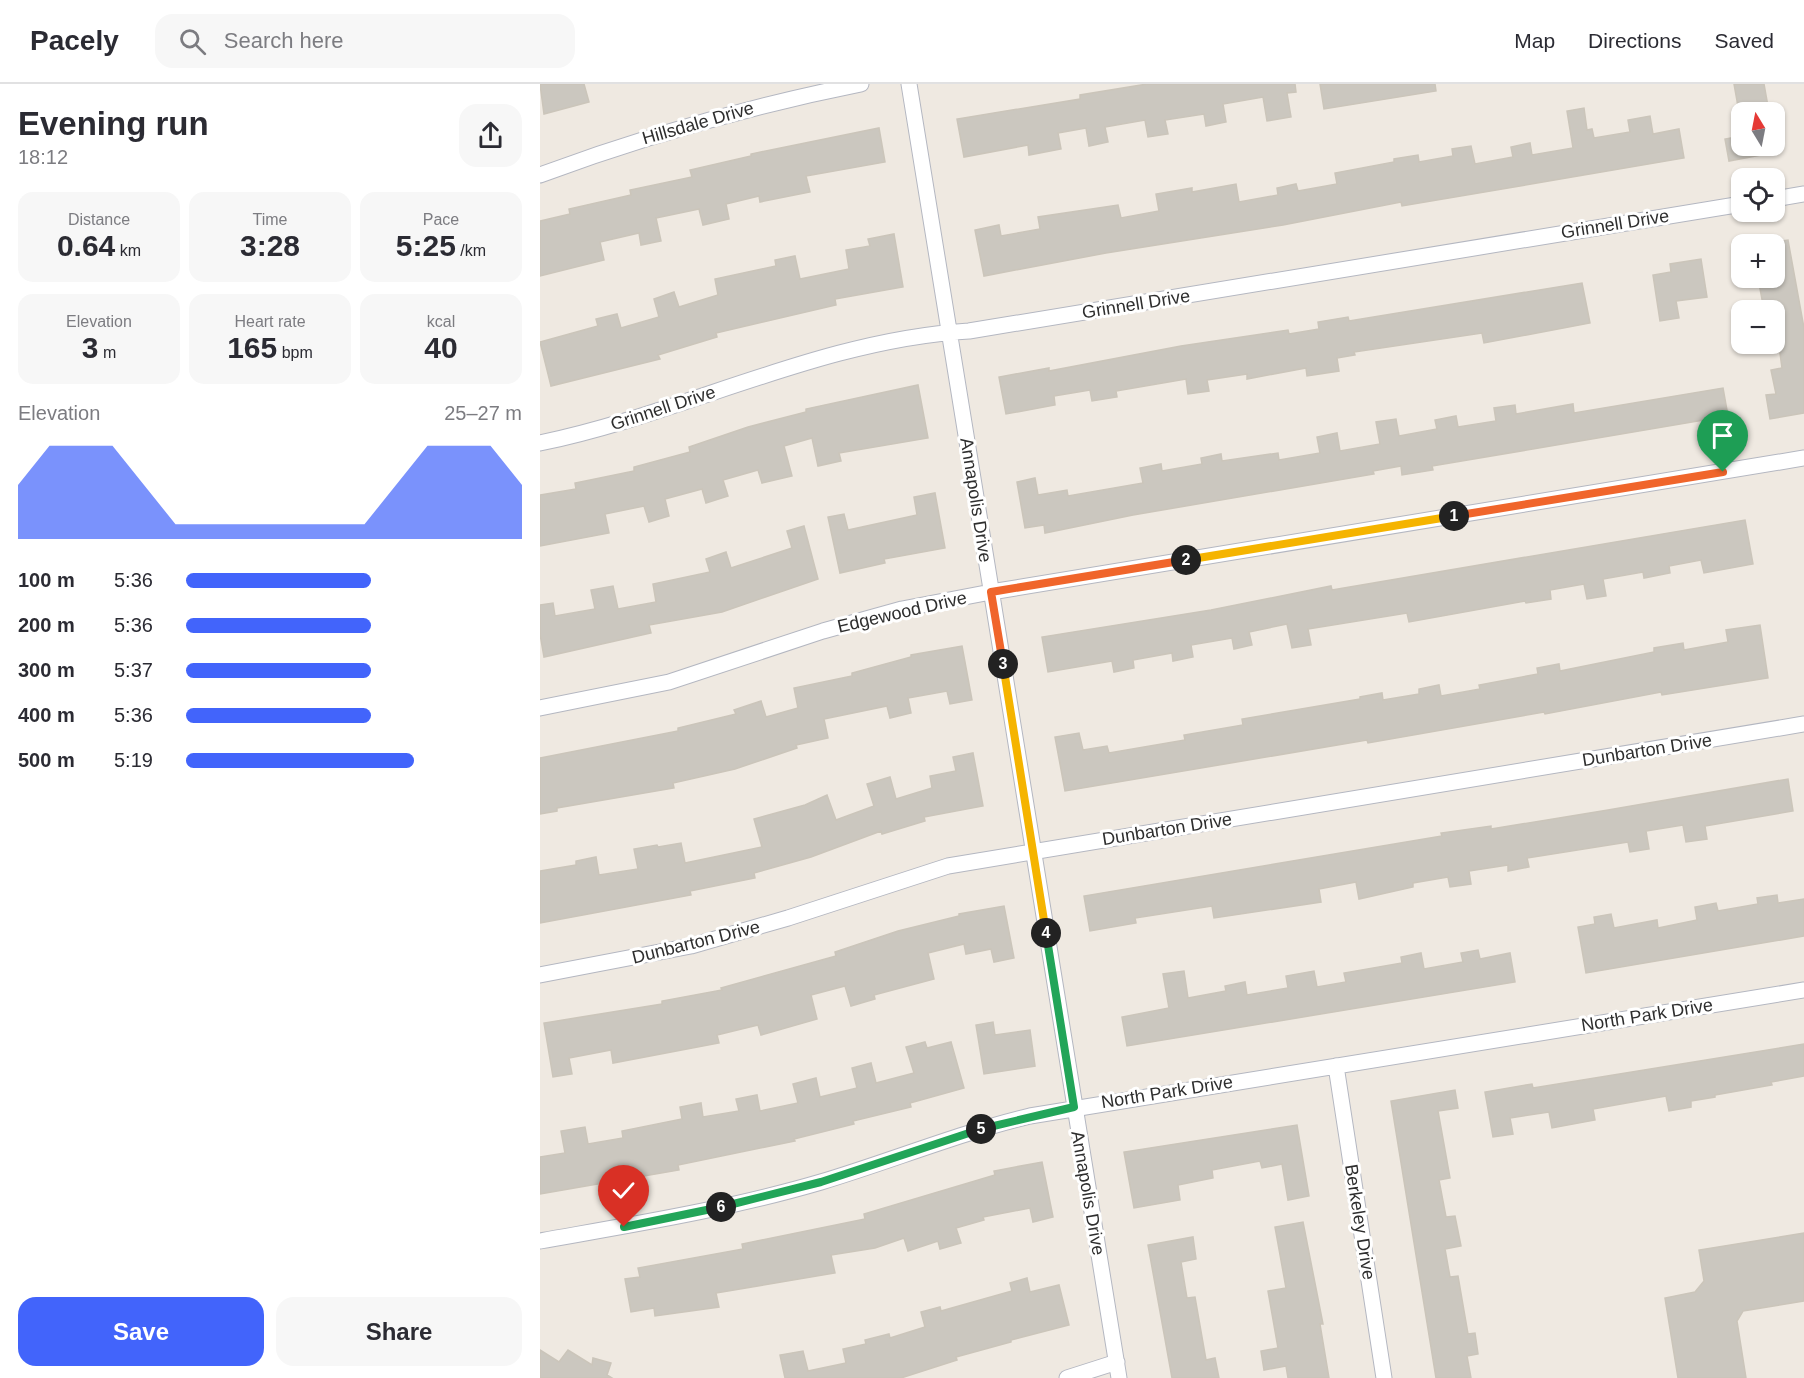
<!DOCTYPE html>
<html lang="en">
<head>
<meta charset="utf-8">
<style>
  :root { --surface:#fff; --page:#f7f7f7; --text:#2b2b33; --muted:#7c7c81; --line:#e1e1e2; --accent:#4264fb }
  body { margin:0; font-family:Helvetica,sans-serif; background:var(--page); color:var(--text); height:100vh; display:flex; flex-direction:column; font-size:22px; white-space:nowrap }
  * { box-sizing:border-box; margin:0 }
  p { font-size:20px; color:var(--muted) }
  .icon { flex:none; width:33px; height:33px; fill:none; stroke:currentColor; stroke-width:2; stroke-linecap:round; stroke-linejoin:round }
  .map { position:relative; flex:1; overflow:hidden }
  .details { display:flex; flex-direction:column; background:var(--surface); width:540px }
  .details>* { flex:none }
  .needle { width:39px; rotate:350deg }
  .controls { position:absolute; left:1191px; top:18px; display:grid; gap:12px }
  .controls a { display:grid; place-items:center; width:54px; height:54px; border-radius:12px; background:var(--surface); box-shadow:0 2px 4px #0004; font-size:30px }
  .pin { position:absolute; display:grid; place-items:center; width:51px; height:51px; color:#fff; margin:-62px -26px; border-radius:50% 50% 50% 0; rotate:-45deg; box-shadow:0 0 6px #0007 }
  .pin .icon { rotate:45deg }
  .km { position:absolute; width:30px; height:30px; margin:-15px; border-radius:50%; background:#222; color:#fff; font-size:16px; line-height:30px; text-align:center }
  .round { display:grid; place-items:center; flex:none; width:63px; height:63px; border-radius:18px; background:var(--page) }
  .summary { display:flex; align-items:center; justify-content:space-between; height:102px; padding:0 18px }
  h1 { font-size:33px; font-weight:600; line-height:45px }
  .stats { display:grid; grid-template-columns:repeat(3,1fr); gap:9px; height:102px; padding:6px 18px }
  .stats div { display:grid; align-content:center; border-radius:15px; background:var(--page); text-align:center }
  .stats b { font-size:30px; font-weight:600 }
  .stats small { font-size:16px; font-weight:400 }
  .stats p { font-size:16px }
  .chart { height:168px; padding:12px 18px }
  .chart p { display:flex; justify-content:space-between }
  .chart svg { width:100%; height:108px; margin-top:6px; fill:var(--accent); opacity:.7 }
  .action { display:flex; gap:12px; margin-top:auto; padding:12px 18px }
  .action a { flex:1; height:69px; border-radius:18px; background:var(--accent); color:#fff; font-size:24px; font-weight:600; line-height:69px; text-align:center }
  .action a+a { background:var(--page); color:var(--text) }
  ul { padding:0 18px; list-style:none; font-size:20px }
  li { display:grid; grid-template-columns:96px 72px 1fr; align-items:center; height:45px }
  li i { height:15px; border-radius:8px; background:var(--accent) }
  header { display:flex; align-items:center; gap:36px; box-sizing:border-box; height:84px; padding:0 30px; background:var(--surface); border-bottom:2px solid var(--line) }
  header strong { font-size:28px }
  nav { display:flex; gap:33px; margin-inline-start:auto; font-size:21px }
  .search { width:420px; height:54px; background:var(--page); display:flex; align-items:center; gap:15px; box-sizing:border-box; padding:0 21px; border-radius:18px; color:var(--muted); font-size:22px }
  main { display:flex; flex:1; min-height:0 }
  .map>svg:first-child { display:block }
  .building { fill:#cbc7bf; stroke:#cbc5ba; stroke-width:1.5 }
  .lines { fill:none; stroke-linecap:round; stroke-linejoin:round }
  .street-casing { stroke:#b4b7c1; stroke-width:17 }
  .street { stroke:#fff; stroke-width:15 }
  .split-1-casing { stroke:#fff; stroke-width:12 }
  .split-2-casing { stroke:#fff; stroke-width:12 }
  .split-3-casing { stroke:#fff; stroke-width:12 }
  .split-4-casing { stroke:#fff; stroke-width:12 }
  .split-5-casing { stroke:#fff; stroke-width:12 }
  .split-6-casing { stroke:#fff; stroke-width:12 }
  .split-7-casing { stroke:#fff; stroke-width:12 }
  .split-1 { stroke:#f0652b; stroke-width:8 }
  .split-2 { stroke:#f5b400; stroke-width:8 }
  .split-3 { stroke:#f0652b; stroke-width:8 }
  .split-4 { stroke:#f5b400; stroke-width:8 }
  .split-5 { stroke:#22a559; stroke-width:8 }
  .split-6 { stroke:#22a559; stroke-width:8 }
  .split-7 { stroke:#22a559; stroke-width:8 }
  .labels { text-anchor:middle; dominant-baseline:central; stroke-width:6; stroke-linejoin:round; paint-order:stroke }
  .street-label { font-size:18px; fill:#2e2e2e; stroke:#fff }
</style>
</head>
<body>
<header>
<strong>Pacely</strong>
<div class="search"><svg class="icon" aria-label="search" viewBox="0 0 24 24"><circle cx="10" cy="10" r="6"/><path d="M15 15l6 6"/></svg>Search here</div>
<nav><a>Map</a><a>Directions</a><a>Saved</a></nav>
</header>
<main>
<section class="details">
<div class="summary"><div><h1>Evening run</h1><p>18:12</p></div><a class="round"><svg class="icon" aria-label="share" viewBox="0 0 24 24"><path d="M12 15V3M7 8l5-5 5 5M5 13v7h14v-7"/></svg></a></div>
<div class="stats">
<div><p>Distance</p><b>0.64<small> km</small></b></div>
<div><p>Time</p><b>3:28</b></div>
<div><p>Pace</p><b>5:25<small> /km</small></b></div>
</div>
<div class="stats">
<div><p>Elevation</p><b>3<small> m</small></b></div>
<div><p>Heart rate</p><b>165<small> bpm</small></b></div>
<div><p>kcal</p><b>40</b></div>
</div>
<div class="chart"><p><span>Elevation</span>25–27 m</p>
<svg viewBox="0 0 160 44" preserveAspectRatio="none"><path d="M0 44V22L10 6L20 6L30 6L40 22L50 38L60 38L70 38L80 38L90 38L100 38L110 38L120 22L130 6L140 6L150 6L160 22V44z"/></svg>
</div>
<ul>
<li><b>100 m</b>5:36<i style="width:55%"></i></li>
<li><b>200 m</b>5:36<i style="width:55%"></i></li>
<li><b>300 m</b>5:37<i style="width:55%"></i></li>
<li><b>400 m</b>5:36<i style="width:55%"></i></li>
<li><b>500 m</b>5:19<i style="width:68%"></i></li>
</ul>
<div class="action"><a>Save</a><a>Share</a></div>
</section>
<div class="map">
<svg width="1264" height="1294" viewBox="0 0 1264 1294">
  <rect width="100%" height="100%" fill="#efe9e1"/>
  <path class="building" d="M0,0H44L49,18L4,30Z
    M607,0H755L756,8L747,9L751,33L727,37L723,13L683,20L686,38L666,42L664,30L625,36L628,50L608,53L605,36L565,43L568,58L549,62L546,44L518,49L521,65L489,71L488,61L424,73L417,35L540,15V11Z
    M780,0H895L896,7L784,25Z
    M1194,0H1224L1229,28H1199Z
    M1044,24L1047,46L1052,45L1054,54L1090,48L1088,36L1110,32L1113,50L1139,45L1144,74L862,122L861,118L743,141L566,169L444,192L435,146L459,141L461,152L500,145L498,133L578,121L581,134L619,127L616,110L652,104V108L696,100L699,118L738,111L737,104L756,100L758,107L797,100L795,89L854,78V75L878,71L879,78L913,72L912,65L931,62L935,80L973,73L971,63L990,59L992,71L1033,64L1027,27Z
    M339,44L345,78L266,92L270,108L220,118L219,112L186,120L189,135L163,141L159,125L116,134L121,157L101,161L99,149L60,158L64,176L0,192V137L30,130L29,125L91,111L90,106L152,93L150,86L211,72V70Z
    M1202,52V62H1231L1232,69L1189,77L1185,55Z
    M354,150L363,203L295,215L296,221L176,249L177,253L118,271L120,275L11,302L0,258L58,242L56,235L77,230L81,244L119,233L114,215L134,208L139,223L178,211L175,195L236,182L235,176L255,172L260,195L309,185L306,166L330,162L328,155Z
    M1248,156L1264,244V329L1230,335L1226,311L1236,310L1231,286L1242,284L1234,226H1224L1218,194H1234V158Z
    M1161,175L1167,213L1136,217L1139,234L1120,237L1113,191L1131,188L1130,180Z
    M1042,199L1050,239L944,259L942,249L814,268L815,271L797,274L799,287L767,292L766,284L707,295V290L667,296L669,307L648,310L646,295L576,307L577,313L552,317L550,306L514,312L515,321L466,330L459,293L509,284V287L641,262L748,246L749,250L779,245L778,238L808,233L809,237Z
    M378,301L388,354L299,369L301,377L278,382L272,354L244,362L252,392L222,399L218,386L183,396L188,412L166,419L162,405L125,415L129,432L109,438L104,422L65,430L69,449L0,462V411L36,405L35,399L94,387V383L150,368L149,363L208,343L266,328V325Z
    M1183,304L1188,332L892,382L893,386L862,391L861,382L833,387L834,390L593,431L505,449L504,441L485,444L477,398L495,394L498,411L527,406L528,412L603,399L600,384L621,380L622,387L662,380L661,374L681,370L682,377L738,369L739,376L780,369L777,353L797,349L800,367L840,360L836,338L856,335L859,352L897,345L895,336L916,332L918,343L956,337L954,324L975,321L976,330L1033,320L1034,329Z
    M395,409L405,464L344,475L345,479L300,489L288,433L304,430L308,446L377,431L374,413Z
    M1205,436L1213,480L1164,489L1161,476L1129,482L1130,489L1104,494L1103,488L1063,495L1066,512L1047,515L1044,500L1010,506L1011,515L986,519L985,517L869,538L867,529L768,545L771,561L752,564L747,540L709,548L712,561L694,565L692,554L651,561L653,573L633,577L632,569L593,576L594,584L574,588L572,577L508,588L502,553L671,526L791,502L792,506Z
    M264,442L278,495L182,528L109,541L111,549L4,573L0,550V521L13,519L15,532L55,525L51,506L73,502L78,525L116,518L113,500L170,488L166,475L186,468L191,484L252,464L247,447Z
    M1220,541L1228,594L1122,611L1121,608L1005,630L1004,628L828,659L827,656L525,707L515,653L539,649L543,666L567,662L569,669L645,656L644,651L703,641L702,635L820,615V613L842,609L843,616L879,610V605L899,601L901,612L940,605L939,601L998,590L997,584L1019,580L1020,587L1114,568V564L1143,559L1144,566L1188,558L1186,546Z
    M422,562L432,616L410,620L407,607L368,614L371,629L350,634L347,622L284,635L288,654L256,661L257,664L195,685L133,699L134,704L17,724V727L0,730V674L138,647V644L196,630L194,626L221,617L226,633L258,624L254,604L312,592V589L371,573V571Z
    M433,669L443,722L384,733L385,737L342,750L341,747L271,773L214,789L215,794L150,807L151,811L0,839V787L36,781V777L56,773L59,791L98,785L94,765L117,761L118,763L141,759L145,779L222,763L214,735L265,721L287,711L296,736L334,722L327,700L350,693L356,715L392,704L390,692L416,687L413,673Z
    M1248,695L1253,727L1165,742L1167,755L1146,758L1143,741L1106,747L1109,765L1090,768L1088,758L987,774L989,783L968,787V781L929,787L931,800L910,803L908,793L873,799V803L819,815L816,798L779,805L781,818L674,834L672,822L595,834L596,839L550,847L544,812L902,752L901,749L951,742V745L1068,726Z
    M1237,811L1238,819L1264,815V852L1046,889L1038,843L1055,840L1054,833L1071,830L1074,844L1117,836L1118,844L1157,836L1155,823L1176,819L1178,827L1218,820L1217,814Z
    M464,822L474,874L454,878L451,865L426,870L424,860L388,869L394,895L334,911L335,915L311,922L305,902L271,911L277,935L221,951L218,941L177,951L179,959L73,979L71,966L29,974L32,990L13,993L4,939L122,920V917L182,906L181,904L296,872L295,868L358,847L419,832V830Z
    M938,866L940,875L970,869L975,898L587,962L582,933L629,924L623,890L644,887L648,914L686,907L685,902L705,898L707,911L748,904L746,892L774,887L777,903L806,898L804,889L862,879L861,873L881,869L884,885L923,878L921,869Z
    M453,938L455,951L490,946L495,982L444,990L436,941Z
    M385,958L387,964L411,958L424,1004L370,1019L371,1023L313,1037L314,1040L254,1055L255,1057L138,1081L139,1086L0,1110V1073L25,1069L21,1047L45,1043L48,1060L83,1054L82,1047L142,1035L140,1023L161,1019L163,1033L199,1027L196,1015L217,1011L220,1027L258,1019L253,1000L276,994L280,1013L317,1004L312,984L331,979L336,999L374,989L366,963Z
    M1264,960V992L1231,998L1232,1001L1175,1011V1013L1151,1017V1023L1129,1027L1126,1012L1053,1025L1055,1036L1012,1044L1009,1028L970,1034L973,1050L953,1053L945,1008L992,1000L993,1004Z
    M915,1006L918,1024L898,1027L910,1094L899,1096L906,1133L915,1132L921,1162L905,1165L910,1193L918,1192L928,1250L935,1249L938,1270L927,1272L931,1294H896L851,1017Z
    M757,1041L769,1112L748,1116L742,1080L722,1084L720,1077L672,1086L673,1094L638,1101L640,1116L594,1124L584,1068Z
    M502,1078L513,1133L493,1138L490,1124L443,1133L444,1136L416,1144L421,1159L400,1165L398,1157L368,1167L364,1154L335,1164L291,1171L295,1189L176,1209L179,1223L115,1232L114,1224L91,1228L85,1195L100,1193L98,1184L203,1165L202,1160L325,1135L324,1130L455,1091L454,1087Z
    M763,1138L783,1240H780L789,1294H748L746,1282L724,1286L721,1267L738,1264L728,1207L746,1204L735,1143Z
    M1264,1149V1217L1203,1227L1197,1237L1206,1294H1138L1125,1214L1155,1208L1164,1197L1159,1166Z
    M653,1153L656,1175L641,1178L647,1214L655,1213L666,1276L675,1274L679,1294H632L608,1161Z
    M487,1194L490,1208L519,1201L529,1241L471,1256V1258L416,1273L417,1276L361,1294H245L240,1271L263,1267L268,1287L306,1279L303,1265L326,1260L325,1256L349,1250L350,1254L385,1243L381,1228L400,1223L401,1227L472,1207L470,1199Z
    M0,1266L19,1278L28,1266L52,1281L53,1274L71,1279L67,1291L72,1294H0Z"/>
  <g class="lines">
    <defs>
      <path id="street" d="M369,0L579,1294
        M0,91C105,52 211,22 321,0
        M1234,115L1264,110
        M0,359C145,329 280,256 429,247L1202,120
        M0,624L129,598L283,547L362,525L451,508L1264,374
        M0,891L151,862L248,834L408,782L1264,640
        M796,982L844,1294
        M0,1157C95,1140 189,1125 281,1098C351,1077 419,1049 490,1032L1264,906
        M527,1294L577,1278"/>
    </defs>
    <use href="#street" class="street-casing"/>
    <use href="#street" class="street"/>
  </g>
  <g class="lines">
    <defs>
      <path id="split-1" d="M914,432L1183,388"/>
      <path id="split-2" d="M646,476L914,432"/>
      <path id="split-3" d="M463,580L451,508L646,476"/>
      <path id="split-4" d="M463,580L506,849"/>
      <path id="split-5" d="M441,1045L534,1023L506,849"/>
      <path id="split-6" d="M181,1123L281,1098L441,1045"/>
      <path id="split-7" d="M84,1143L181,1123"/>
    </defs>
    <use href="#split-1" class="split-1-casing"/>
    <use href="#split-2" class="split-2-casing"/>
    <use href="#split-3" class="split-3-casing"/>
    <use href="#split-4" class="split-4-casing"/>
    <use href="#split-5" class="split-5-casing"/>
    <use href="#split-6" class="split-6-casing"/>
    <use href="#split-7" class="split-7-casing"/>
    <use href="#split-1" class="split-1"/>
    <use href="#split-2" class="split-2"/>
    <use href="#split-3" class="split-3"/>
    <use href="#split-4" class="split-4"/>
    <use href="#split-5" class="split-5"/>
    <use href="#split-6" class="split-6"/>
    <use href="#split-7" class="split-7"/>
  </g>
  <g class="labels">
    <g class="street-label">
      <text transform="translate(158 39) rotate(-16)">Hillsdale Drive</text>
      <text transform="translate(1075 140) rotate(-9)">Grinnell Drive</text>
      <text transform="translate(596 220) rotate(-9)">Grinnell Drive</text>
      <text transform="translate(123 324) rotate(-18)">Grinnell Drive</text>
      <text transform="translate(436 416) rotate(81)">Annapolis Drive</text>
      <text transform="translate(362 528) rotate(-13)">Edgewood Drive</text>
      <text transform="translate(1107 666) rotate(-9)">Dunbarton Drive</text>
      <text transform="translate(627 745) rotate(-9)">Dunbarton Drive</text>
      <text transform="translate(156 858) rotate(-14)">Dunbarton Drive</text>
      <text transform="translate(1107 931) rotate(-9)">North Park Drive</text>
      <text transform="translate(627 1008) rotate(-9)">North Park Drive</text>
      <text transform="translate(548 1109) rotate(80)">Annapolis Drive</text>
      <text transform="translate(820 1138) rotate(81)">Berkeley Drive</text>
    </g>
  </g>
</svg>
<div class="controls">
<a><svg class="needle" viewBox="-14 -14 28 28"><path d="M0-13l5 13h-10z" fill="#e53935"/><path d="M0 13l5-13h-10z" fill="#7c7c81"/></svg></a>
<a><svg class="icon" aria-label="locate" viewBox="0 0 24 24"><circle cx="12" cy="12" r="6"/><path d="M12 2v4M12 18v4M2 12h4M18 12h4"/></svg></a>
<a>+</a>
<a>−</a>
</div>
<div class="pin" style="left:1183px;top:388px;background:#1e9e55"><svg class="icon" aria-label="arrive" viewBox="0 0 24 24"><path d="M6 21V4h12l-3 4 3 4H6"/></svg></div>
<div class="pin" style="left:84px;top:1143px;background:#d93025"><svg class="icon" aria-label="check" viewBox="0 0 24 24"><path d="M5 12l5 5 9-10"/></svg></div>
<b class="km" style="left:914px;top:432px">1</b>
<b class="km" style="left:646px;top:476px">2</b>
<b class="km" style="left:463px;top:580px">3</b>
<b class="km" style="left:506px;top:849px">4</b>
<b class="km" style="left:441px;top:1045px">5</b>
<b class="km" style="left:181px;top:1123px">6</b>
</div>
</main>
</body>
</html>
